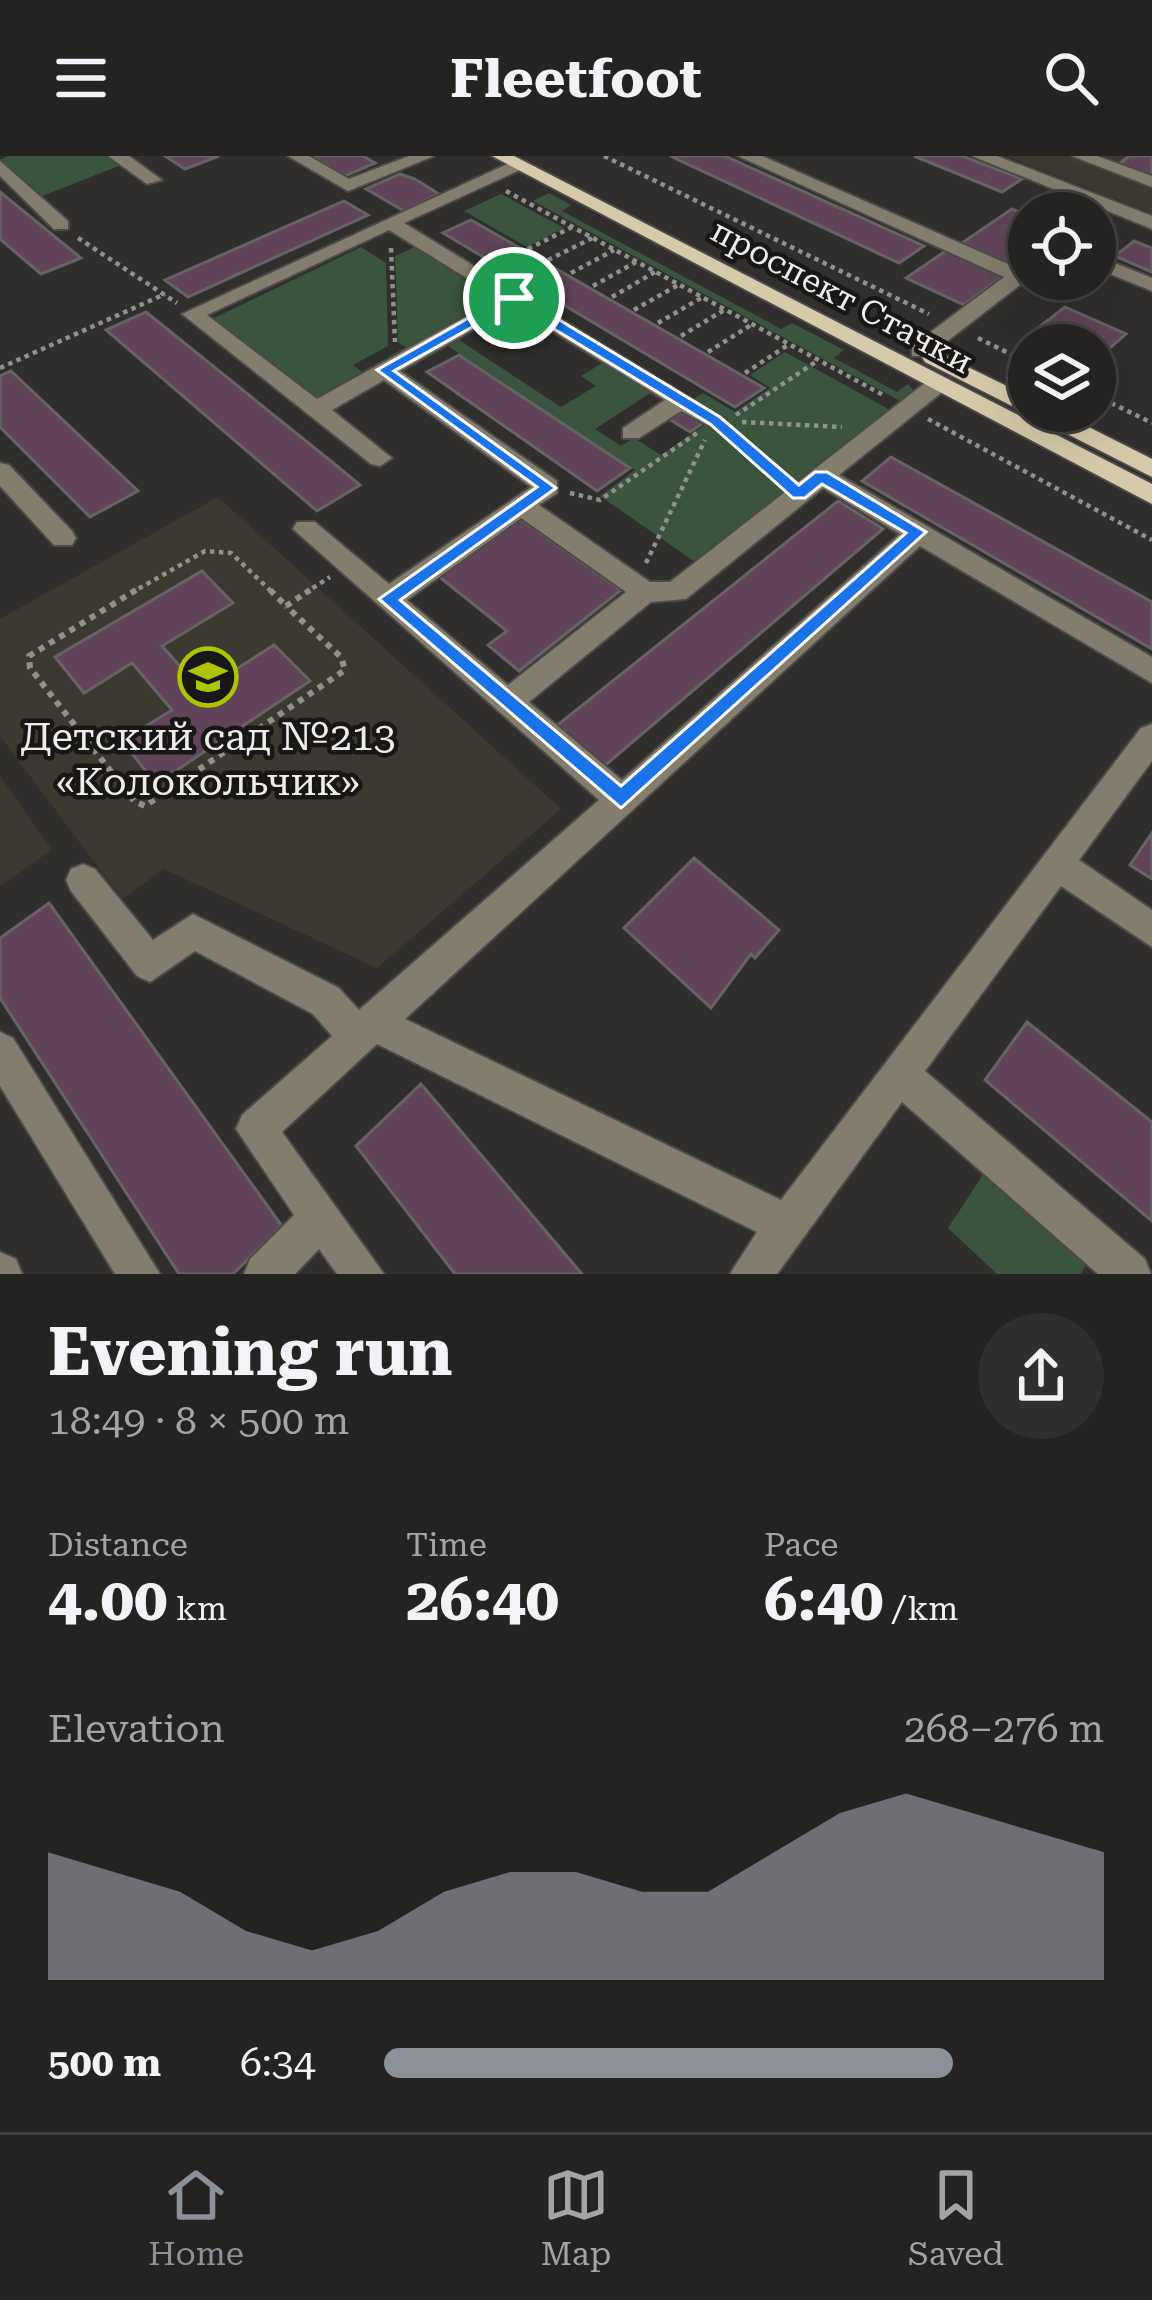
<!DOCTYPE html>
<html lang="en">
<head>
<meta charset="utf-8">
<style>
  :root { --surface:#242322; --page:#302f2f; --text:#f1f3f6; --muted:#a3a4a5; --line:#414040; --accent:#8c9099 }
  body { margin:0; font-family:"Roboto Serif",serif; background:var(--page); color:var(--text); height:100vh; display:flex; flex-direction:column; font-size:45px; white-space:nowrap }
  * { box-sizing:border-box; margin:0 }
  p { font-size:39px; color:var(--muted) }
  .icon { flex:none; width:66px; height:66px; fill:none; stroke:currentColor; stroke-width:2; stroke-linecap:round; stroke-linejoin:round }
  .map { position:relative; height:1118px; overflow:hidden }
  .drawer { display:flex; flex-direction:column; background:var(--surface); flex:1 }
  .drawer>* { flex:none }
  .controls { position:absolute; left:1008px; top:36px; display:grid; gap:24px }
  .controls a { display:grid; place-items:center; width:108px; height:108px; border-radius:50%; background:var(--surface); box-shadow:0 12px 48px #0002,0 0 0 3px var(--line); font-size:60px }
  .pin { position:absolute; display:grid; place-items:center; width:102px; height:102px; color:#fff; margin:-51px; border:6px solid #fff; border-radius:50%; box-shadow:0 3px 12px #0007 }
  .round { display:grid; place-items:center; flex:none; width:126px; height:126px; border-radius:63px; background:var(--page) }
  .summary { display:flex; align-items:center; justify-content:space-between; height:204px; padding:0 48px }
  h1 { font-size:66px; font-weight:700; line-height:90px }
  .stats { display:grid; grid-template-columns:repeat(3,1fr); gap:18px; height:204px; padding:12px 48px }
  .stats div { display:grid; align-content:center }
  .stats b { font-size:60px; font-weight:700 }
  .stats small { font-size:33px; font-weight:400 }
  .stats p { font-size:33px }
  .chart { height:336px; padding:24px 48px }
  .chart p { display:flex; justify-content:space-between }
  .chart svg { width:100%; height:216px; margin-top:12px; fill:var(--accent); opacity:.7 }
  ul { padding:0 48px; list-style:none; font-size:39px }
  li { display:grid; grid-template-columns:192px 144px 1fr; align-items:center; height:90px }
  li i { height:30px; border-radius:15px; background:var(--accent) }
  header { display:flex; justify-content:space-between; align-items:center; height:156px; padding:0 48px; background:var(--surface); font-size:54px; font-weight:700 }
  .menu { display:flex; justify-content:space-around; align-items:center; height:168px; border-top:3px solid var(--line); background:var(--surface); font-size:33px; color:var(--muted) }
  .menu a { display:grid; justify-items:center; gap:6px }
  .menu .active { color:var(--accent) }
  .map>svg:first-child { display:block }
  .built { fill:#3c3931 }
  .green { fill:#3a543e }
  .building { fill:#614459; stroke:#666365; stroke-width:3 }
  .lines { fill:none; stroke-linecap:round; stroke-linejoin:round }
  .minor-casing { stroke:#4b4a48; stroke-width:4 }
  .major-casing { stroke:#4b4a48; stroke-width:4 }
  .path-far1 { stroke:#91908f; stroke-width:4.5; stroke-dasharray:4.5 4.5; stroke-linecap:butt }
  .path { stroke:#91908f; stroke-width:6; stroke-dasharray:6 6; stroke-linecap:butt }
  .minor { fill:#837d6e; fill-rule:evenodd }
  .major { fill:#d7caab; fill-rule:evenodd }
  .route { fill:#1a73e8; stroke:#fff; stroke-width:3; fill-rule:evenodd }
  .labels { text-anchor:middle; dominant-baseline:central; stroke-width:9; stroke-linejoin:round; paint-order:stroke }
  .far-street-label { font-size:33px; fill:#eeedec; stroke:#181716 }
  .poi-label { font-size:39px; fill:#eeedec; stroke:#181716 }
</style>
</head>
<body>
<header><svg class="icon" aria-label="menu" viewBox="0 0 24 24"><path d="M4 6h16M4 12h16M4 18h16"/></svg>Fleetfoot<svg class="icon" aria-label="search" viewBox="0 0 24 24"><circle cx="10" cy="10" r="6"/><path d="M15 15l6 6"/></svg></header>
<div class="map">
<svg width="1152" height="1118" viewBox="0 0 1152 1118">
  <rect width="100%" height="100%" fill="#302f2d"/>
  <path class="built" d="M1006,0H1152V57L1113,42Z
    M218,341L561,653L377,812L164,713L122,743L0,580V463Z
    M0,620L52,694L0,730Z"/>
  <path class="green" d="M8,0H110L121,9L40,41L0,4Z
    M549,37L571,49L562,55L781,173L792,167L844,194L834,202L897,236L908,228L915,236L904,247L533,45Z
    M501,38L564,72L527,91L464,55Z
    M419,89L505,142L411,194L398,186L395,100Z
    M361,91L386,107L388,190L353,209L362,216L315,242L210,164Z
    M453,180L561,251L596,230L581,220L607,204L655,234L595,273L621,290L634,282L661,299L716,261L691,245L703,237L735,256L770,232L750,219L785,196L892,255L698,408L600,340L635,314L442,186Z
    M988,1011L1090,1101L1081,1118H997L948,1072Z"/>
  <path class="building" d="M165,0H219L185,13Z
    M311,0H363L375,7L345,20Z
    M670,0H725L924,90L899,107Z
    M914,0H962L1022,23L1002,36Z
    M1152,0V22L1118,9L1129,0Z
    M400,18L415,23L439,38L404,55L366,33Z
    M0,36L81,102L41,118L0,83Z
    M344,45L368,59L188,141L165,124Z
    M1012,53L1029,60V96L1012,109L962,87Z
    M471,64L764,232L735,251L443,77Z
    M1134,85L1152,92V116L1115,100Z
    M950,92L1006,118L964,149L906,122Z
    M1065,151L1126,178L1096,204L1095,189H1064L1034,175Z
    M146,156L337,310L360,329L317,355L106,174Z
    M459,199L630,312L597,335L427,216Z
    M11,215L138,335L90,361L0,271V220Z
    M685,252L706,265L690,276L669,263Z
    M891,301L1152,446V493L862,325Z
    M838,345L883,373L602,612L555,571Z
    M519,362L621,434L519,515L488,489L507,475L437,419Z
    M202,415L233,447L162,490L202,535L274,489L310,525L156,628L122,585L172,554L132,507L84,537L55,501Z
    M1152,677V723L1130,709Z
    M694,702L779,774L755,802L751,798L711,852L624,772Z
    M49,747L282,1070L233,1118H179L0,842V782Z
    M1027,866L1152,966V1065L985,924Z
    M421,928L582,1118H455L356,990Z"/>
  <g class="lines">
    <defs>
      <path id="minor" d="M108,0H129L162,24L147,28Z
        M288,0H309L349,23L409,0H434L348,35Z
        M738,0H762L1017,112L1029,106V122L928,200H912V190L1004,121Z
        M972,0H997L1152,60V73Z
        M1072,0H1097L1152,20V31Z
        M518,3L527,8L524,12L404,67L727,265L715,273L681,255L639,282H623V272L665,244L513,151L400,215L557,325V337L539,349L650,426H670L930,223H946V233L839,319L1152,501V527L920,390L405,863L781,1044L1141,572L1152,568V605L1079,704L1152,754V791L1061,730L925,915L1145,1103L1151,1118H1098L902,946L777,1118H730L757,1076L377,888L282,976L384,1118H337L319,1093L295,1118H244L250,1103L294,1059L236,973L242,959L332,880L313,858L195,795L150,826L137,820L71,735L66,724L71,713L83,708L95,713L153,784L193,758L339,832L359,854L599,644L293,373L297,366H315L389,428L531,331L384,224L332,254L392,302L380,310L371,308L182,158ZM389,74L499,142L317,243L207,159ZM823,332L900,378L622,624L529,546L651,446L686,443ZM521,362L626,436L508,529L407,444Z
        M0,5L68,65V73H54L0,20Z
        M1095,99L1152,122V135L1095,112Z
        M0,307L9,309L72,375L76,382L72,389H54L0,330Z
        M0,876L13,882L160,1118H115L0,930Z
        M0,1096L16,1103L22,1118H0Z"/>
      <path id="major" d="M492,0H514L1152,328V348Z
        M933,194L1029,241V255H1057L1152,303V321L925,206L922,201Z"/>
    </defs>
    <use href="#minor" class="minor-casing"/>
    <use href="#major" class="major-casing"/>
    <path class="path-far1" d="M604,0L929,158
      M506,35L885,240
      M78,82L177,147
      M391,92L395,186
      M528,93L572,71
      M548,104L592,82
      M571,117L614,94
      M593,130L636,106
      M612,141L655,116
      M634,154L678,129
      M658,167L701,142
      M681,180L724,154
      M978,182L1029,207
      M708,196L751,169
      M0,212L165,138
      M745,217L788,189
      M1095,239L1152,267
      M736,259L817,205
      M928,263L1152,384
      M742,266L842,271
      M731,279L780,321
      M570,337L600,344L697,277
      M646,407L705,284
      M131,437L205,395L231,397L273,437
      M305,437L330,421"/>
    <path class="path" d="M136,434L29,500L30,512L134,645L145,650L345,514L341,501L286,450
      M270,434L286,450
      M286,450L310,434"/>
    <use href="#minor" class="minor"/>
    <use href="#major" class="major"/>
  </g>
  <path class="route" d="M509,139H518L720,261L799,329L815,316H827L926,376L621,652L379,443L537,331L377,214ZM513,148L710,268L793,342H805L822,328L906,377L621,630L400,444L556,332L394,215Z"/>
  <defs>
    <symbol id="school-ring" viewBox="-11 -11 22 22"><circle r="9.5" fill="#181716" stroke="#afc504" stroke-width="1.5"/><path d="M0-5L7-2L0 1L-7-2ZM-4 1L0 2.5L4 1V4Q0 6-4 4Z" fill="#afc504"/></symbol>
  </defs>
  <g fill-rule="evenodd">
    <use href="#school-ring" x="175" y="488" width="66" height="66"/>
  </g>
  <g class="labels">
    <g class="far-street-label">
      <text transform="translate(842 140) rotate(28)">проспект Стачки</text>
    </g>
    <g class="poi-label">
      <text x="208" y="581">Детский сад №213<tspan x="208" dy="45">«Колокольчик»</tspan></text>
    </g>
  </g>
</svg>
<div class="controls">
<a><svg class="icon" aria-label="locate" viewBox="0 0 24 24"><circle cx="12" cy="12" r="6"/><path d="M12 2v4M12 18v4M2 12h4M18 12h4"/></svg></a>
<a><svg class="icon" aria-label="layers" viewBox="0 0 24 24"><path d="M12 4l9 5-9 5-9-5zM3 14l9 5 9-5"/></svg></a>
</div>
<div class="pin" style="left:514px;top:142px;background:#1e9e55"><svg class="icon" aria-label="arrive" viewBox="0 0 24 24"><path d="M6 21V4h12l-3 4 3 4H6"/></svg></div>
</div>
<section class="drawer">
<div class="summary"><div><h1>Evening run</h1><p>18:49 · 8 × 500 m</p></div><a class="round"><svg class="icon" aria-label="share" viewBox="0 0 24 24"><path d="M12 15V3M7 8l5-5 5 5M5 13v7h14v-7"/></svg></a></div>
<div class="stats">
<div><p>Distance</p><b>4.00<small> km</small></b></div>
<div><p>Time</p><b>26:40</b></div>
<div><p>Pace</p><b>6:40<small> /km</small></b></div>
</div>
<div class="chart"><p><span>Elevation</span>268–276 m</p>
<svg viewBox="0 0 160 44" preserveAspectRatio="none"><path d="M0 44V18L10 22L20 26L30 34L40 38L50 34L60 26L70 22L80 22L90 26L100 26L110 18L120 10L130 6L140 10L150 14L160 18V44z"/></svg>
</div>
<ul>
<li><b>500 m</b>6:34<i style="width:79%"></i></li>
</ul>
</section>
<nav class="menu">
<a class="active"><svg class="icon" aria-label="home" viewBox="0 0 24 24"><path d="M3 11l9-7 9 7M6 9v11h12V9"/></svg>Home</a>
<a><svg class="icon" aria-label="map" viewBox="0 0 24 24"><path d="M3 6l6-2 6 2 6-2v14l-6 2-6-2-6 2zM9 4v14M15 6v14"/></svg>Map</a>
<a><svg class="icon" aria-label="saved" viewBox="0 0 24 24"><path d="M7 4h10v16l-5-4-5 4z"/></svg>Saved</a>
</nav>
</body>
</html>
